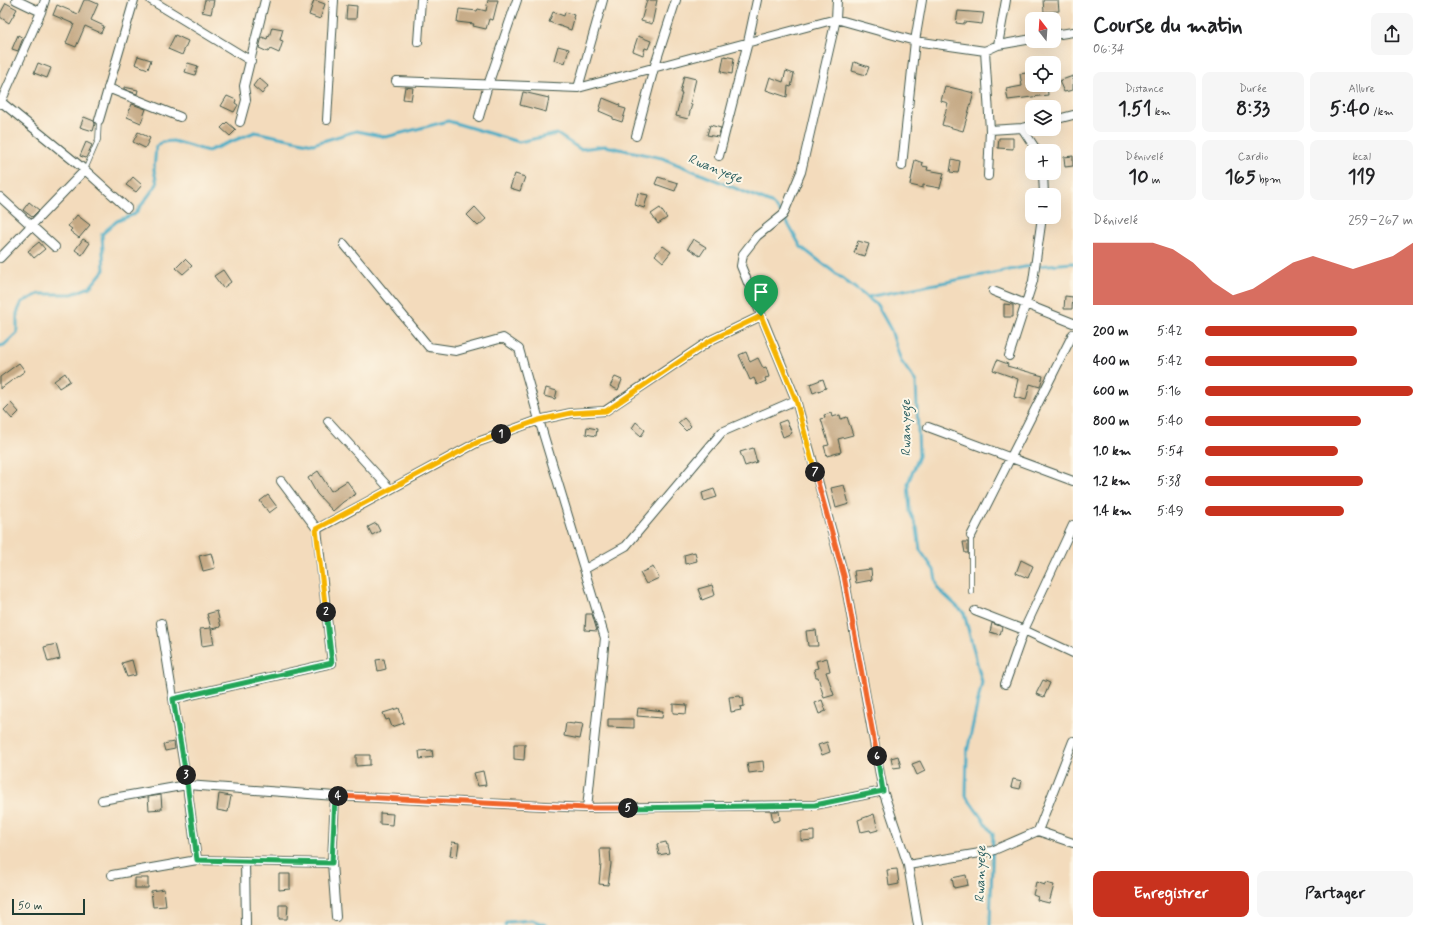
<!DOCTYPE html>
<html lang="fr">
<head>
<meta charset="utf-8">
<style>
  :root { --surface:#fff; --page:#f6f6f6; --text:#202124; --muted:#757577; --accent:#c8321e }
  body { margin:0; font-family:Mynerve,sans-serif; background:var(--page); color:var(--text); height:100vh; display:flex; flex-direction:column; font-size:15px; white-space:nowrap }
  * { box-sizing:border-box; margin:0 }
  p { font-size:13px; color:var(--muted) }
  .icon { flex:none; width:22px; height:22px; fill:none; stroke:currentColor; stroke-width:2; stroke-linecap:round; stroke-linejoin:round }
  .map { position:relative; flex:1; overflow:hidden }
  .panel { display:flex; flex-direction:column; background:var(--surface); width:360px }
  .panel>* { flex:none }
  .needle { width:26px; rotate:343deg }
  .fabs { position:absolute; left:1025px; top:12px; display:grid; gap:8px }
  .fabs a { display:grid; place-items:center; width:36px; height:36px; border-radius:8px; background:var(--surface); box-shadow:0 4px 16px #0002; font-size:20px }
  .scale { position:absolute; left:12px; bottom:10px; width:73px; box-sizing:border-box; padding-left:4px; border:2px solid #1f3d34; border-top:0; font-size:11px; line-height:14px; white-space:nowrap; color:#1f3d34; -webkit-text-stroke:3px #fcf5e5; paint-order:stroke }
  .pin { position:absolute; display:grid; place-items:center; width:34px; height:34px; color:#fff; margin:-41px -17px; border-radius:50% 50% 50% 0; rotate:-45deg; box-shadow:0 0 4px #0007 }
  .pin .icon { rotate:45deg }
  .km { position:absolute; width:20px; height:20px; margin:-10px; border-radius:50%; background:#222; color:#fff; font-size:11px; line-height:20px; text-align:center }
  .round { display:grid; place-items:center; flex:none; width:42px; height:42px; border-radius:8px; background:var(--page) }
  .head { display:flex; align-items:center; justify-content:space-between; height:68px; padding:0 20px }
  h1 { font-size:22px; font-weight:700; line-height:30px }
  .figures { display:grid; grid-template-columns:repeat(3,1fr); gap:6px; height:68px; padding:4px 20px }
  .figures div { display:grid; align-content:center; border-radius:8px; background:var(--page); text-align:center }
  .figures b { font-size:20px; font-weight:700 }
  .figures small { font-size:11px; font-weight:400 }
  .figures p { font-size:11px }
  .chart { height:112px; padding:8px 20px }
  .chart p { display:flex; justify-content:space-between }
  .chart svg { width:100%; height:72px; margin-top:4px; fill:var(--accent); opacity:.7 }
  .button { display:flex; gap:8px; margin-top:auto; padding:8px 20px }
  .button a { flex:1; height:46px; border-radius:8px; background:var(--accent); color:#fff; font-size:16px; font-weight:700; line-height:46px; text-align:center }
  .button a+a { background:var(--page); color:var(--text) }
  ul { padding:0 20px; list-style:none; font-size:13px }
  li { display:grid; grid-template-columns:64px 48px 1fr; align-items:center; height:30px }
  li i { height:10px; border-radius:5px; background:var(--accent) }
  main { display:flex; flex:1; min-height:0 }
  .map>svg:first-child { display:block }
  .lines { fill:none; stroke-linecap:round; stroke-linejoin:round }
  .stream { stroke:#45abc5; stroke-width:3 }
  .building { fill:#c5a984 }
  .lane-casing { stroke:#3f5548; stroke-width:5.5 }
  .street-casing { stroke:#3f5548; stroke-width:10 }
  .lane { stroke:#fff; stroke-width:4 }
  .street { stroke:#fff; stroke-width:8 }
  .split-1-casing { stroke:#fff; stroke-width:8 }
  .split-2-casing { stroke:#fff; stroke-width:8 }
  .split-3-casing { stroke:#fff; stroke-width:8 }
  .split-4-casing { stroke:#fff; stroke-width:8 }
  .split-5-casing { stroke:#fff; stroke-width:8 }
  .split-6-casing { stroke:#fff; stroke-width:8 }
  .split-7-casing { stroke:#fff; stroke-width:8 }
  .split-8-casing { stroke:#fff; stroke-width:8 }
  .split-1 { stroke:#f5b400; stroke-width:5 }
  .split-2 { stroke:#f5b400; stroke-width:5 }
  .split-3 { stroke:#22a559; stroke-width:5 }
  .split-4 { stroke:#22a559; stroke-width:5 }
  .split-5 { stroke:#f0652b; stroke-width:5 }
  .split-6 { stroke:#22a559; stroke-width:5 }
  .split-7 { stroke:#f0652b; stroke-width:5 }
  .split-8 { stroke:#f5b400; stroke-width:5 }
  .labels { text-anchor:middle; dominant-baseline:central; stroke-width:4; stroke-linejoin:round; paint-order:stroke }
  .water-label { font-size:13px; font-style:italic; fill:#2a5e60; stroke:#fcf5e5 }
</style>
</head>
<body>
<main>
<div class="map">
<svg width="1073" height="925" viewBox="0 0 1073 925">
  <rect width="100%" height="100%" fill="#fcf5e5"/>
  <filter id="ink" filterUnits="userSpaceOnUse"><feTurbulence type="fractalNoise" baseFrequency=".025" numOctaves="2"/><feDisplacementMap in="SourceGraphic" scale="8" xChannelSelector="R" yChannelSelector="G"/><feConvolveMatrix kernelMatrix="1 2 1 2 8 2 1 2 1" color-interpolation-filters="sRGB"/></filter>
  <filter id="wash" filterUnits="userSpaceOnUse"><feTurbulence type="fractalNoise" baseFrequency=".012" numOctaves="4" result="noise"/><feDisplacementMap in="SourceGraphic" scale="16" xChannelSelector="R" yChannelSelector="G"/><feGaussianBlur stdDeviation="0.9" result="paint"/><feColorMatrix in="noise" values="0 0 0 0 0 0 0 0 0 0 0 0 0 0 0 0 0 1.4 0 .05"/><feComposite in="paint" operator="in"/></filter>
  <g filter="url(#wash)">
    <rect width="100%" height="100%" fill="#f3dbbc"/>
    <g class="lines">
      <path class="stream" d="M867,297L1025,267L1073,263
        M0,346L4,345L17,333V313L22,302L39,294H72L90,287L104,270L102,234L117,221L135,214L157,184L154,170L156,147L162,142L173,141L208,151L255,132L313,144L356,131L386,137L448,121L519,142L557,134L580,149L605,146L662,158L771,203L783,215L801,247L877,305L891,330L901,361L916,382L919,456L908,483L910,512L917,528L920,550L934,570L938,589L964,613L982,682L967,752L966,796L993,834L990,925
        M505,925L507,922L532,920L546,925"/>
    </g>
    <g id="blocks">
      <path class="building" d="M84,0H89L98,4L91,20L104,26L101,33L85,26L76,47L66,43L74,24L53,15L57,5L78,14Z
        M205,0H214L211,14L202,12Z
        M314,0L325,4L320,19L309,15Z
        M488,0H498L493,20L489,19L486,29L473,26L474,24L457,22L459,9L477,11L478,9L486,11Z
        M647,0H657L652,24L641,21Z
        M1043,0H1058L1059,11L1044,12Z
        M6,3L17,9L9,23L0,17V14Z
        M347,5L357,6L356,19H346Z
        M958,11L984,13L982,24L964,22V24L956,23Z
        M553,12L564,16L565,12L574,15L573,18L574,19L571,30L549,22Z
        M272,27L283,29L280,40L283,41L279,53L270,49L268,52L259,48L262,37L267,39L268,36L269,37Z
        M18,35L23,38L18,51L12,49Z
        M175,35L188,41L182,55L168,49Z
        M638,36L651,41L648,49L645,48L643,55L633,51Z
        M558,46L569,49L565,63L554,60Z
        M138,56L151,60L148,69L135,64Z
        M724,56L734,58L732,74L721,72Z
        M854,62L869,67L866,75L852,71Z
        M38,63L51,68L47,78L34,73Z
        M188,63L198,66L195,75L185,72Z
        M786,71L794,74L791,87L788,86L787,97L766,90L770,77L783,82Z
        M1032,72V85H1047L1048,95L1008,100L1006,89L1022,86L1020,74Z
        M684,76L696,79L690,104H692L688,119L676,116L682,93H680Z
        M1073,76V90L1064,92L1059,81Z
        M259,78L268,86L262,94L253,86Z
        M945,86L974,93L963,131L942,125L948,103L941,101Z
        M124,87L138,90L137,94L124,89Z
        M405,87L413,88L411,100L403,99Z
        M523,92L549,98L546,112L520,105Z
        M227,96L236,100L235,103L238,105L234,112L221,106Z
        M603,98L620,105L619,107L626,109L622,122L613,119V117L599,111Z
        M132,104L146,109L141,123L127,117Z
        M84,117L94,121L95,124L93,131L80,127Z
        M227,122L236,130L230,136L221,128Z
        M710,125L721,128L718,137L707,135Z
        M138,132L150,138L145,148L133,142Z
        M999,138H1013V149L998,148Z
        M86,142L92,145L86,158L80,156Z
        M1073,156V166L1065,167L1064,157Z
        M952,159L960,161L958,173L950,172Z
        M915,160L923,163L922,166L928,167L927,170L944,173L940,188L923,185V188L910,185Z
        M515,174L525,177L520,191L510,188Z
        M133,177L142,185L136,192L126,185Z
        M658,177L678,183L675,191L655,184Z
        M638,193L648,195L644,208L635,205Z
        M29,202L39,210L32,217L23,210Z
        M475,207L486,219L478,226L467,215Z
        M660,208L667,218L658,224L651,214Z
        M77,215L90,225L79,238L70,231L72,229L68,226Z
        M83,239L90,243L82,255L75,250Z
        M693,239L706,247L700,256L688,248Z
        M858,241L869,244L865,256L854,253Z
        M39,242L45,249L34,258L28,251Z
        M663,246L671,252L663,262L655,255Z
        M185,259L192,266L183,274L176,268Z
        M223,270L231,282L223,288L214,276Z
        M1065,296L1073,297L1072,309H1064Z
        M1004,304L1013,305V317H1004Z
        M746,352L750,362L758,358L763,368L766,367L769,377L765,378L766,381L757,385L754,378L750,380L739,355Z
        M997,360L1008,364L1007,366L1043,376L1040,387L1030,384L1026,400L1014,397L1018,379L993,370Z
        M19,363L25,371L0,389V377Z
        M65,373L70,381L59,388L54,381Z
        M615,377L622,380L618,390L610,386Z
        M823,379L826,388L813,393L810,384Z
        M546,388L557,391L555,399L544,396Z
        M11,403L19,412L12,419L4,410Z
        M831,413L832,417L840,415L841,419L847,417L853,435L838,439L841,452L827,456L824,446L829,445L821,419L825,418L824,415Z
        M684,418L691,426L686,431L678,423Z
        M786,420L792,433L783,437L778,423Z
        M636,422L645,430L641,436L632,428Z
        M587,427L597,429L596,436L586,434Z
        M753,448L757,462L745,466L740,452Z
        M318,471L331,491L347,481L356,494L343,502L333,511L317,494L308,478Z
        M844,485L849,504L836,508L831,488Z
        M714,489L717,497L704,501L702,493Z
        M268,495L277,507L269,513L260,501Z
        M376,523L380,531L372,535L368,527Z
        M963,542H968V553H965Z
        M695,552L697,561L685,564L684,555Z
        M211,553L215,568L203,571L199,556Z
        M1021,560L1033,566L1028,578L1016,573Z
        M653,567L659,578L646,584L640,573Z
        M871,569L872,580L856,583L854,571Z
        M712,585L715,595L702,600L698,589Z
        M217,611L221,627L211,629L214,644L202,646L200,629L211,628L207,614Z
        M586,614H592L597,631L585,630Z
        M992,623L1002,627L1000,635L990,632Z
        M816,630L818,646H808L806,631Z
        M56,644L60,659L48,662L44,647Z
        M827,658L830,671L826,672L834,695L824,698L818,677H816L814,669L818,668L816,661Z
        M384,659L386,669L378,671L376,660Z
        M132,660L136,675L127,677L122,663Z
        M1043,680L1050,683L1044,697L1036,694Z
        M740,696L741,698H743L744,706L740,707L741,710L731,712L729,697Z
        M822,700L826,711L819,714L815,703Z
        M673,704L687,705L686,714L673,713Z
        M399,708L404,723L392,727L389,719L386,720L383,713Z
        M638,708L663,711L662,718L637,716Z
        M608,719H634V728L608,727Z
        M566,723L574,724V723L583,724L580,739L564,736Z
        M174,742L175,749L165,751L163,744Z
        M827,742L830,752L822,755L818,745Z
        M514,744H525L524,760L514,759Z
        M432,750L433,757L420,759L419,751Z
        M356,755H370V765L356,766Z
        M898,756L901,767L893,768L891,758Z
        M763,761L764,771L749,773L747,763Z
        M920,761L925,771L917,775L912,764Z
        M483,771L486,785L478,786L474,773Z
        M1013,779L1022,781L1020,789L1011,787Z
        M219,794L231,796L228,812L217,810Z
        M161,795L162,809L149,810L148,797Z
        M771,811H779L780,820L773,822Z
        M380,813L393,814L392,825L380,824Z
        M874,814L878,830L871,832L870,830L861,832L858,820Z
        M814,831V840L801,841V832Z
        M452,842L459,843L457,857L450,856Z
        M666,842L669,853L659,855L657,844Z
        M600,849H610L611,864L608,885L599,884L601,864Z
        M897,869L899,884L889,886L887,870Z
        M279,874H290V889L279,890Z
        M966,875L968,885L954,888L952,878Z
        M135,878H148V888H135Z
        M1036,882L1045,885V883L1054,885L1049,903L1037,900L1038,897L1033,895Z
        M164,889L166,906L153,907L151,891Z
        M279,905H288L287,919H279Z"/>
    </g>
  </g>
  <g filter="url(#ink)">
    <use href="#blocks" fill-opacity="0" stroke="#3f5548" stroke-width="1"/>
    <g class="lines">
      <defs>
        <path id="lane" d="M85,170L98,140L99,120
          M971,536V592"/>
        <path id="street" d="M16,0L41,12
          M151,0L251,61
          M837,0L836,19L801,172L783,215L757,236L743,254L741,266L796,400L844,576L883,791L908,865L918,925
          M1054,35L1073,32
          M418,42L421,0
          M998,45L1006,0
          M985,51L990,130L988,176
          M396,81L578,88L836,19L915,41L985,51L998,45L1032,39
          M108,88L180,117
          M578,88L603,0
          M0,101L85,170L127,208
          M0,104L41,12L45,0
          M479,117L488,85L517,0
          M99,120L134,0
          M327,120L334,0
          M1054,120L1073,115
          M240,122L246,100L244,86L265,0
          M1022,128L1037,151
          M990,130L1022,128L1032,125
          M636,136L654,68L676,0
          M719,156L748,42L757,0
          M902,166L915,41L922,0
          M1043,173L1044,195
          M0,197L55,247
          M344,244L429,347L456,351L503,338L519,349L539,420L605,638L587,808
          M0,258L85,170
          M993,291L1073,323
          M1009,356L1033,281L1042,217
          M328,421L390,489
          M928,427L1073,481
          M317,529L478,442L539,420L571,413L605,411L711,340L761,316
          M971,536L1073,334
          M585,569L626,546L722,432L796,400
          M975,611L1024,630L1073,653
          M161,623L187,785L197,860
          M1005,684L1024,630L1073,525
          M173,699L332,663L317,529L281,481
          M335,796L332,863L336,917
          M102,800L187,785L335,796L587,808L815,805L883,791
          M1038,831L1073,741
          M245,861L246,925
          M908,865L992,851L1038,831L1073,843
          M112,875L197,860L332,863"/>
      </defs>
      <use href="#lane" class="lane-casing"/>
      <use href="#street" class="street-casing"/>
      <use href="#lane" class="lane"/>
      <use href="#street" class="street"/>
    </g>
  </g>
  <g class="lines" filter="url(#ink)">
    <defs>
      <path id="split-1" d="M501,434L539,420L571,413L606,411L711,340L761,316"/>
      <path id="split-2" d="M326,612L316,529L478,442L501,434"/>
      <path id="split-3" d="M186,775L173,699L332,663L326,612"/>
      <path id="split-4" d="M186,775L197,860L332,863L335,796H338"/>
      <path id="split-5" d="M338,796L587,808H628"/>
      <path id="split-6" d="M628,808L815,805L883,791L877,756"/>
      <path id="split-7" d="M815,472L844,576L877,756"/>
      <path id="split-8" d="M761,316L796,400L815,472"/>
    </defs>
    <use href="#split-1" class="split-1-casing"/>
    <use href="#split-2" class="split-2-casing"/>
    <use href="#split-3" class="split-3-casing"/>
    <use href="#split-4" class="split-4-casing"/>
    <use href="#split-5" class="split-5-casing"/>
    <use href="#split-6" class="split-6-casing"/>
    <use href="#split-7" class="split-7-casing"/>
    <use href="#split-8" class="split-8-casing"/>
    <use href="#split-1" class="split-1"/>
    <use href="#split-2" class="split-2"/>
    <use href="#split-3" class="split-3"/>
    <use href="#split-4" class="split-4"/>
    <use href="#split-5" class="split-5"/>
    <use href="#split-6" class="split-6"/>
    <use href="#split-7" class="split-7"/>
    <use href="#split-8" class="split-8"/>
  </g>
  <g class="labels">
    <g class="water-label">
      <text transform="translate(715 169) rotate(22)">Rwanyege</text>
      <text transform="translate(906 428) rotate(-90)">Rwanyege</text>
      <text transform="translate(981 874) rotate(-88)">Rwanyege</text>
    </g>
  </g>
</svg>
<div class="fabs">
<a><svg class="needle" viewBox="-14 -14 28 28"><path d="M0-13l5 13h-10z" fill="#e53935"/><path d="M0 13l5-13h-10z" fill="#757577"/></svg></a>
<a><svg class="icon" aria-label="locate" viewBox="0 0 24 24"><circle cx="12" cy="12" r="6"/><path d="M12 2v4M12 18v4M2 12h4M18 12h4"/></svg></a>
<a><svg class="icon" aria-label="layers" viewBox="0 0 24 24"><path d="M12 4l9 5-9 5-9-5zM3 14l9 5 9-5"/></svg></a>
<a>+</a>
<a>−</a>
</div>
<div class="scale">50 m</div>
<div class="pin" style="left:761px;top:316px;background:#1e9e55"><svg class="icon" aria-label="arrive" viewBox="0 0 24 24"><path d="M6 21V4h12l-3 4 3 4H6"/></svg></div>
<b class="km" style="left:501px;top:434px">1</b>
<b class="km" style="left:326px;top:612px">2</b>
<b class="km" style="left:186px;top:775px">3</b>
<b class="km" style="left:338px;top:796px">4</b>
<b class="km" style="left:628px;top:808px">5</b>
<b class="km" style="left:877px;top:756px">6</b>
<b class="km" style="left:815px;top:472px">7</b>
</div>
<section class="panel">
<div class="head"><div><h1>Course du matin</h1><p>06:34</p></div><a class="round"><svg class="icon" aria-label="share" viewBox="0 0 24 24"><path d="M12 15V3M7 8l5-5 5 5M5 13v7h14v-7"/></svg></a></div>
<div class="figures">
<div><p>Distance</p><b>1.51<small> km</small></b></div>
<div><p>Durée</p><b>8:33</b></div>
<div><p>Allure</p><b>5:40<small> /km</small></b></div>
</div>
<div class="figures">
<div><p>Dénivelé</p><b>10<small> m</small></b></div>
<div><p>Cardio</p><b>165<small> bpm</small></b></div>
<div><p>kcal</p><b>119</b></div>
</div>
<div class="chart"><p><span>Dénivelé</span>259–267 m</p>
<svg viewBox="0 0 160 44" preserveAspectRatio="none"><path d="M0 44V6L10 6L20 6L30 6L40 10L50 18L60 30L70 38L80 34L90 26L100 18L110 14L120 18L130 22L140 18L150 14L160 6V44z"/></svg>
</div>
<ul>
<li><b>200 m</b>5:42<i style="width:73%"></i></li>
<li><b>400 m</b>5:42<i style="width:73%"></i></li>
<li><b>600 m</b>5:16<i style="width:100%"></i></li>
<li><b>800 m</b>5:40<i style="width:75%"></i></li>
<li><b>1.0 km</b>5:54<i style="width:64%"></i></li>
<li><b>1.2 km</b>5:38<i style="width:76%"></i></li>
<li><b>1.4 km</b>5:49<i style="width:67%"></i></li>
</ul>
<div class="button"><a>Enregistrer</a><a>Partager</a></div>
</section>
</main>
</body>
</html>
